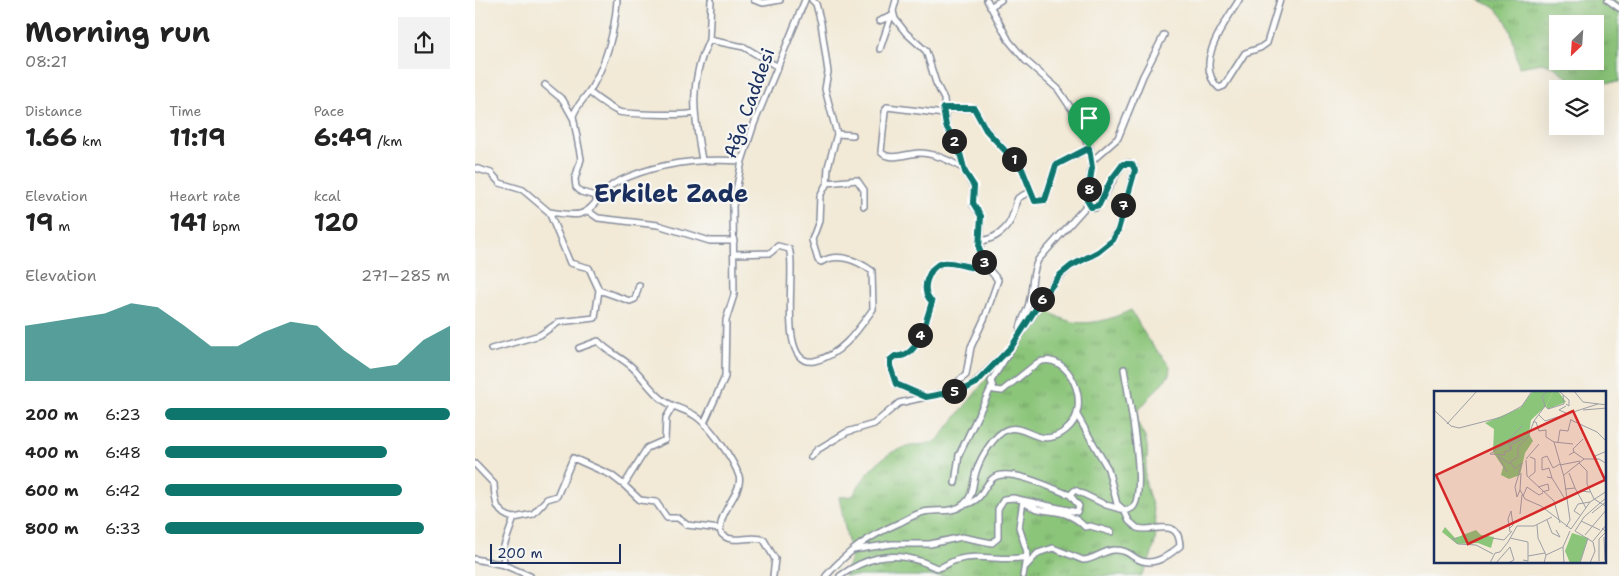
<!DOCTYPE html>
<html lang="en">
<head>
<meta charset="utf-8">
<style>
  :root { --surface:#fff; --page:#f2f2f2; --text:#222; --muted:#767676; --accent:#0f766e }
  body { margin:0; font-family:"Shantell Sans",sans-serif; background:var(--page); color:var(--text); height:100vh; display:flex; flex-direction:column; font-size:19px; white-space:nowrap }
  * { box-sizing:border-box; margin:0 }
  p { font-size:16px; color:var(--muted) }
  .icon { flex:none; width:28px; height:28px; fill:none; stroke:currentColor; stroke-width:2; stroke-linecap:round; stroke-linejoin:round }
  .map { position:relative; flex:1; overflow:hidden }
  .sheet { display:flex; flex-direction:column; background:var(--surface); width:475px }
  .sheet>* { flex:none }
  .needle { width:32px; rotate:205deg }
  .buttons { position:absolute; left:1074px; top:15px; display:grid; gap:10px }
  .buttons a { display:grid; place-items:center; width:55px; height:55px; border-radius:0px; background:var(--surface); box-shadow:0 5px 20px #0002; font-size:25px }
  .scale { position:absolute; left:15px; bottom:12px; width:131px; box-sizing:border-box; padding-left:5px; border:2px solid #1b2f5e; border-top:0; font-size:14px; line-height:18px; white-space:nowrap; color:#1b2f5e; -webkit-text-stroke:4px #f6f6f2; paint-order:stroke }
  .pin { position:absolute; display:grid; place-items:center; width:42px; height:42px; color:#fff; margin:-51px -21px; border-radius:50% 50% 50% 0; rotate:-45deg; box-shadow:0 0 5px #0007 }
  .pin .icon { rotate:45deg }
  .km { position:absolute; width:25px; height:25px; margin:-12px; border-radius:50%; background:#222; color:#fff; font-size:14px; line-height:25px; text-align:center }
  .round { display:grid; place-items:center; flex:none; width:52px; height:52px; border-radius:0px; background:var(--page) }
  .summary { display:flex; align-items:center; justify-content:space-between; height:85px; padding:0 25px }
  h1 { font-size:28px; font-weight:700; line-height:38px }
  .metrics { display:grid; grid-template-columns:repeat(3,1fr); gap:8px; height:85px; padding:5px 25px }
  .metrics div { display:grid; align-content:center }
  .metrics b { font-size:25px; font-weight:700 }
  .metrics small { font-size:14px; font-weight:400 }
  .metrics p { font-size:14px }
  .chart { height:140px; padding:10px 25px }
  .chart p { display:flex; justify-content:space-between }
  .chart svg { width:100%; height:90px; margin-top:5px; fill:var(--accent); opacity:.7 }
  ul { padding:0 25px; list-style:none; font-size:16px }
  li { display:grid; grid-template-columns:80px 60px 1fr; align-items:center; height:38px }
  li i { height:12px; border-radius:6px; background:var(--accent) }
  main { display:flex; flex:1; min-height:0 }
  .map>svg:first-child { display:block }
  .grass { fill:url(#grass-tufts); stroke:#537a6c; fill-rule:evenodd }
  .lines { fill:none; stroke-linecap:round; stroke-linejoin:round }
  .minor-casing { stroke:#868c9a; stroke-width:8 }
  .minor { stroke:#fff; stroke-width:5 }
  .route-casing { stroke:#fff; stroke-width:10 }
  .route { stroke:#0f766e; stroke-width:6 }
  .labels { text-anchor:middle; dominant-baseline:central; stroke-width:4.5; stroke-linejoin:round; paint-order:stroke }
  .street-label { font-size:19px; fill:#1b2f5e; stroke:#f6f6f2 }
  .district-label { font-size:24px; font-weight:bold; fill:#1b2f5e; stroke:#f6f6f2 }
  .inset-road { fill:none; stroke:#9c9fa6; stroke-width:1 }
  .view { fill:#d62828; fill-opacity:0.15; stroke:#d62828; stroke-width:2.5 }
  .inset-edge { fill:none; stroke:#1b2f5e; stroke-width:2.5 }
</style>
</head>
<body>
<main>
<section class="sheet">
<div class="summary"><div><h1>Morning run</h1><p>08:21</p></div><a class="round"><svg class="icon" aria-label="share" viewBox="0 0 24 24"><path d="M12 15V3M7 8l5-5 5 5M5 13v7h14v-7"/></svg></a></div>
<div class="metrics">
<div><p>Distance</p><b>1.66<small> km</small></b></div>
<div><p>Time</p><b>11:19</b></div>
<div><p>Pace</p><b>6:49<small> /km</small></b></div>
</div>
<div class="metrics">
<div><p>Elevation</p><b>19<small> m</small></b></div>
<div><p>Heart rate</p><b>141<small> bpm</small></b></div>
<div><p>kcal</p><b>120</b></div>
</div>
<div class="chart"><p><span>Elevation</span>271–285 m</p>
<svg viewBox="0 0 160 44" preserveAspectRatio="none"><path d="M0 44V17L10 15L20 13L30 11L40 6L50 8L60 17L70 27L80 27L90 20L100 15L110 17L120 29L130 38L140 36L150 24L160 17V44z"/></svg>
</div>
<ul>
<li><b>200 m</b>6:23<i style="width:100%"></i></li>
<li><b>400 m</b>6:48<i style="width:78%"></i></li>
<li><b>600 m</b>6:42<i style="width:83%"></i></li>
<li><b>800 m</b>6:33<i style="width:91%"></i></li>
</ul>
</section>
<div class="map">
<svg width="1144" height="576" viewBox="0 0 1144 576">
  <defs>
    <pattern id="grass-tufts" width="24" height="20" patternUnits="userSpaceOnUse" patternTransform="scale(1.25)"><rect width="24" height="20" fill="#8bc579"/><path d="M3 7l-1-3M5 7V3M7 7l1-3M15 17l-1-3M17 17v-4M19 17l1-3" fill="none" stroke="#71a066"/></pattern>
  </defs>
  <rect width="100%" height="100%" fill="#f6f6f2"/>
  <filter id="ink" filterUnits="userSpaceOnUse"><feTurbulence type="fractalNoise" baseFrequency=".02" numOctaves="2"/><feDisplacementMap in="SourceGraphic" scale="10" xChannelSelector="R" yChannelSelector="G"/><feConvolveMatrix kernelMatrix="1 2 1 2 8 2 1 2 1" color-interpolation-filters="sRGB"/></filter>
  <filter id="wash" filterUnits="userSpaceOnUse"><feTurbulence type="fractalNoise" baseFrequency=".0096" numOctaves="4" result="noise"/><feDisplacementMap in="SourceGraphic" scale="20" xChannelSelector="R" yChannelSelector="G"/><feGaussianBlur stdDeviation="1.12" result="paint"/><feColorMatrix in="noise" values="0 0 0 0 0 0 0 0 0 0 0 0 0 0 0 0 0 1.4 0 .05"/><feComposite in="paint" operator="in"/></filter>
  <g filter="url(#wash)">
    <rect width="100%" height="100%" fill="#f2e9d6"/>
    <path class="grass" d="M1004,0H1139L1144,4V82L1104,84L1095,79L1079,67L1066,63L1044,67C1036,36 1038,13 1004,0ZM1082,24H1120V61H1082Z
      M569,307C595,331 627,324 656,310L672,338L695,366L694,375L662,412C661,428 668,429 671,441C675,454 669,466 670,479C671,490 676,499 678,509C685,533 679,556 666,576H369L376,558L364,497L378,496C390,474 406,453 432,447C442,444 452,445 462,441Z"/>
  </g>
  <g filter="url(#ink)">
    <g class="lines">
      <defs>
        <path id="minor" d="M236,0L234,40L269,47L303,67
          M279,0L288,3L305,0
          M337,0L341,4L346,23L353,72L350,89L362,134L353,167L352,183L382,180L389,190V206
          M421,0L418,11L420,19L431,33L451,51L461,83L469,99L471,126L483,146L490,172L499,188L498,205L506,216L505,252L510,265L523,280L510,317L496,347L491,375L479,385L476,391
          M764,0C751,22 717,64 744,88L749,86L770,53L785,48L792,43L805,0
          M1133,0L1144,8
          M515,7L526,0
          M404,21L417,16
          M405,49L416,16
          M70,85L88,100L98,118
          M114,92C123,99 133,107 144,112C151,114 211,116 219,113
          M468,109L499,108L511,129L547,169L560,201L570,200L581,165L615,148
          M469,114L412,107L410,111L406,152C414,162 433,153 444,153C460,153 476,161 489,169
          M362,134L378,135
          M227,160C219,115 213,84 234,40
          M617,161L643,138L668,76L689,35
          M0,168L16,173L25,183L48,190L74,212L95,263L114,268L124,290L155,301L160,299L164,285
          M124,197L106,192L101,187L100,179L106,159L98,116C101,106 111,97 117,87C132,60 140,30 142,0
          M113,211L123,218L183,225L235,241H259
          M74,212C84,213 96,216 105,214C119,211 127,189 142,182C181,163 224,158 267,161
          M504,241C520,240 534,229 538,214C540,209 540,203 543,198L556,191
          M259,254L295,253L303,246L314,249C322,266 301,368 339,361C366,356 383,330 398,309L397,271C382,260 362,252 346,262L343,260L337,240L344,221L345,196L352,183
          M545,333C544,322 552,313 554,303C558,288 556,274 563,260L613,204
          M104,348L123,341C133,352 146,357 157,367C168,377 176,391 188,400C197,407 209,409 219,415C234,424 259,460 264,476C269,491 241,514 246,533C256,546 276,534 289,540L300,559L298,576
          M16,349L65,335L84,322L120,318L124,290
          M451,397L421,384L415,366V360L420,356C444,360 451,319 457,302C451,296 449,289 452,280C461,255 475,263 495,267C499,268 506,265 510,265
          M602,415L633,469L642,504L649,510C653,510 657,509 659,506C672,486 653,394 649,369
          M229,423L250,377L251,320L259,295L258,206L267,161L279,124L330,0
          M336,457L342,450L372,432L399,424L424,403L495,387L530,353
          M0,464L19,484C20,500 20,514 39,518
          M480,483L484,455L517,386
          M149,485L165,500L181,502L192,518H203L212,525L245,529
          M548,501L544,527L552,552L548,576
          M550,503C569,517 588,504 610,527L615,526L636,532
          M489,505C510,499 505,490 517,479C532,465 578,489 595,495
          M378,550L417,544H455L487,537L517,543L523,538V509L529,499L538,498L602,512L604,506L595,495L600,490L631,505L649,510L654,521L662,528C678,533 704,516 705,546C692,557 676,569 659,557C653,553 649,550 641,550C629,549 620,560 608,560L578,548L563,553L551,566
          M0,559L29,565L55,576
          M29,565L28,549L39,518L58,514L72,499L82,496L98,458L136,475L149,485L172,448L190,440L191,418L198,406
          M351,576C373,551 394,536 424,523C432,519 440,514 449,512C462,509 478,514 489,504C500,495 497,481 502,469C506,457 519,435 531,430C550,422 565,451 591,430C620,407 593,348 562,363L527,391L519,390L516,381L579,282L596,266L623,252L638,240L643,229L660,168L655,163L649,164C639,174 628,203 620,208L614,206L612,200L617,161L606,123L583,89L550,60L534,41L512,0
          M365,576C390,558 415,551 445,561C452,563 457,567 464,568C470,566 475,562 481,560C504,553 529,562 552,557"/>
      </defs>
      <use href="#minor" class="minor-casing"/>
      <use href="#minor" class="minor"/>
    </g>
  </g>
  <g class="lines" filter="url(#ink)">
    <defs>
      <path id="route" d="M468,108H499L511,130L547,169L560,201L570,200L581,165L614,148L617,168L612,200L616,207L624,205L636,180L648,164H657L660,170L643,230L638,240L623,252L596,266L585,275L569,296L537,346L501,383L488,390L451,397L421,384L415,366V360L420,356C444,360 451,319 457,302C451,296 449,289 452,280C461,255 475,263 495,267C499,268 506,265 510,264L504,248L506,216L498,203L499,186L490,172L483,146L471,126Z"/>
    </defs>
    <use href="#route" class="route-casing"/>
    <use href="#route" class="route"/>
  </g>
  <g class="labels">
    <g class="street-label">
      <text transform="translate(274 103) rotate(-70)">Ağa Caddesi</text>
    </g>
    <g class="district-label">
      <text x="196" y="194">Erkilet Zade</text>
    </g>
  </g>
  <g transform="translate(959 391)">
    <rect width="172" height="172" fill="#f2e9d6"/>
    <path d="M99,0H119L112,15L97,29L95,43L99,50L91,62L86,84L75,88L67,84L69,76L59,61L60,38L51,32L86,17ZM11,136L21,147L42,139L47,144L60,146L57,157L44,152L23,153L8,141Z" fill="#8bc579"/>
    <path d="M119,0H124L132,11L114,18L112,15Z" fill="#8bc579"/>
    <path d="M138,142L154,147L146,172H136L131,160Z" fill="#8bc579"/>
    <path class="inset-road" d="M125,0L135,9V15L132,13M140,0L149,11L173,14M111,15L114,18L130,13L129,4M111,15L108,5L114,0M132,15L125,19L132,22M0,19L17,35L25,37L68,26L88,15L98,0M149,19L173,17M105,24L111,30L164,13M137,29L163,41L173,51M99,31H102L105,40L112,39V46L120,51L139,53M13,33L43,0M120,51L130,86L136,129L132,136M124,51L126,39L134,40L137,28M73,52L56,63L71,64L70,61L77,59M74,53L95,41M77,59L73,50L88,35M77,59L78,53L90,47M140,61L139,58L149,48M135,64L140,61L150,68H165L173,73M92,68L105,53M92,69L93,85L120,110L126,132M163,69L161,65L173,60M145,72L153,80V93L160,108L173,116M126,74L146,70M73,81L64,65L76,73M135,82L141,97M130,84L150,68M95,86L101,81V68L96,66M113,86L118,87L131,108L147,100L156,101M118,87L115,77L108,79V67L113,65L119,77L126,73M104,96L114,93L115,99L108,101M131,98L141,97L152,117M86,99L83,106L81,96L88,72L81,78L76,71L84,66V56L94,46L100,30L111,15M86,99L91,108L107,115L137,138M86,99L87,82M89,105L93,96L105,104L109,102M158,122L173,110M86,123L88,104M146,124L140,120L144,113L156,111M113,129L118,142L126,146L122,139M147,130L166,139M103,134L104,147L112,164L110,172M75,138L79,134L77,120M137,138L156,111L173,100M141,140L150,126L173,106M141,140L159,151L161,160L156,172M76,141L74,128L77,120M151,144L173,118M170,146L171,169M24,147L18,148L24,153L42,154L59,163M58,147L70,149L78,140M76,147L94,151V170L89,169M165,148L172,141L168,137M159,150L173,133M112,164L129,156M94,165L111,162M165,170V148M56,172L61,162L66,161L74,151L83,135H100L118,126M62,172L76,156M74,172L80,169L76,156M130,172L129,156L136,140M146,172L154,147"/>
    <path class="view" d="M139,20L171,89L34,153L2,84Z"/>
    <rect width="172" height="172" class="inset-edge"/>
  </g>
</svg>
<div class="buttons">
<a><svg class="needle" viewBox="-14 -14 28 28"><path d="M0-13l5 13h-10z" fill="#e53935"/><path d="M0 13l5-13h-10z" fill="#767676"/></svg></a>
<a><svg class="icon" aria-label="layers" viewBox="0 0 24 24"><path d="M12 4l9 5-9 5-9-5zM3 14l9 5 9-5"/></svg></a>
</div>
<div class="scale">200 m</div>
<div class="pin" style="left:614px;top:148px;background:#1e9e55"><svg class="icon" aria-label="arrive" viewBox="0 0 24 24"><path d="M6 21V4h12l-3 4 3 4H6"/></svg></div>
<b class="km" style="left:539px;top:159px">1</b>
<b class="km" style="left:479px;top:141px">2</b>
<b class="km" style="left:509px;top:262px">3</b>
<b class="km" style="left:445px;top:335px">4</b>
<b class="km" style="left:479px;top:391px">5</b>
<b class="km" style="left:567px;top:299px">6</b>
<b class="km" style="left:648px;top:205px">7</b>
<b class="km" style="left:614px;top:189px">8</b>
</div>
</main>
</body>
</html>
